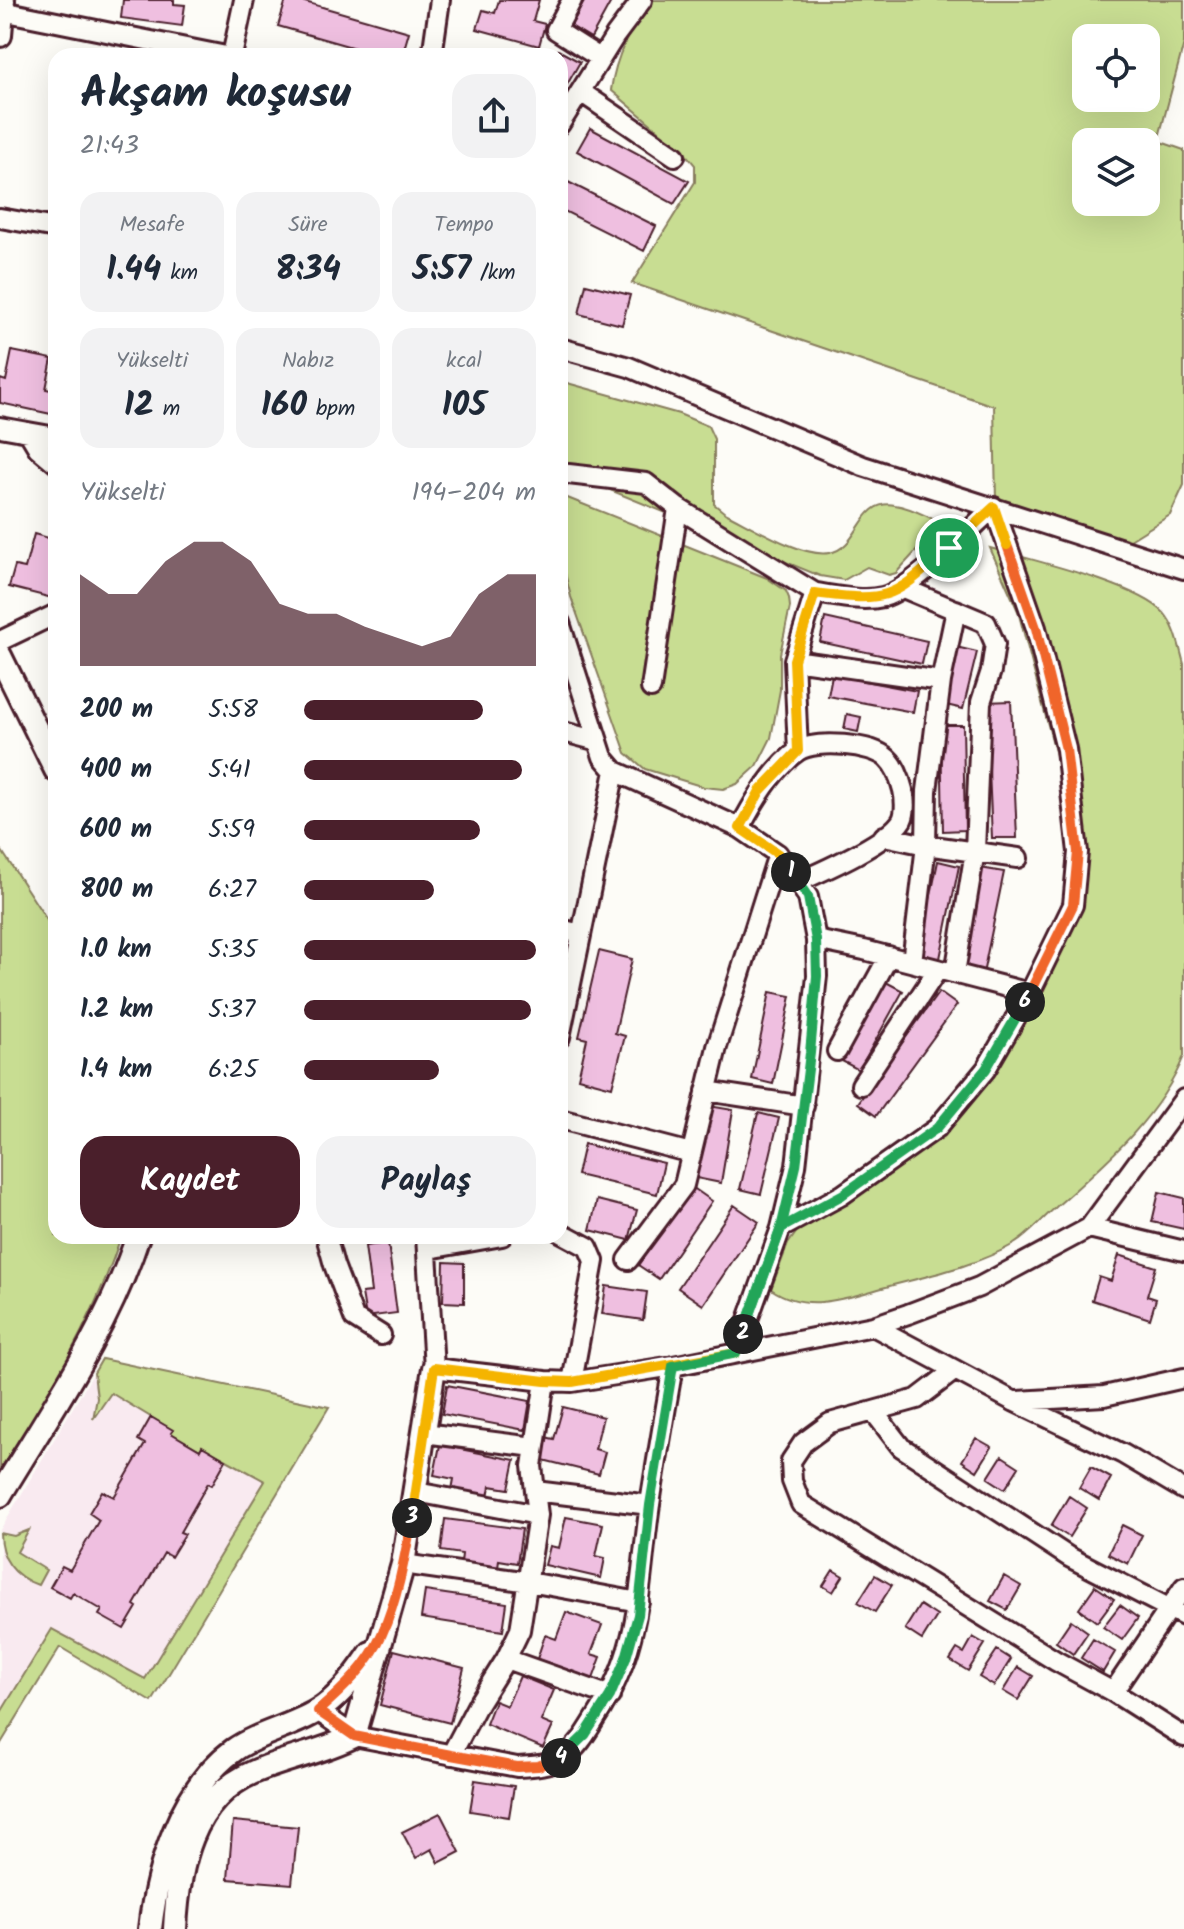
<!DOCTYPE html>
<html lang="tr">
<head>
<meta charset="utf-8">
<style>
  :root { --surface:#fff; --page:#f2f2f3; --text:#1f2937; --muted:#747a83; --accent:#4a1f2b }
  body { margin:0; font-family:Kalam,sans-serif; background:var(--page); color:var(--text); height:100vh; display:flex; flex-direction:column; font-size:30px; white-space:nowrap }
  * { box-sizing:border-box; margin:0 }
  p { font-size:26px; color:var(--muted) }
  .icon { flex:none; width:44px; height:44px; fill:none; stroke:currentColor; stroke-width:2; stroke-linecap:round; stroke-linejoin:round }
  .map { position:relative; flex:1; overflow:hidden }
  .details { position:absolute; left:48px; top:48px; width:520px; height:1196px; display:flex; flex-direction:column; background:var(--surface); border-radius:24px; box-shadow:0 8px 32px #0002 }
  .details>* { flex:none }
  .fabs { position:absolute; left:1072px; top:24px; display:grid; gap:16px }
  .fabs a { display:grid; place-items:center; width:88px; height:88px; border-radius:16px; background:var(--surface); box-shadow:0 8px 32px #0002; font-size:40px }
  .pin { position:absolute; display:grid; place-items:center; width:68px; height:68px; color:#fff; margin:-34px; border:4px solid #fff; border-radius:50%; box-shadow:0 2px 8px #0007 }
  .km { position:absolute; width:40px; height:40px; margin:-20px; border-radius:50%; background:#222; color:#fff; font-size:22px; line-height:40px; text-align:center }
  .round { display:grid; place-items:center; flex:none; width:84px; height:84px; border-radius:24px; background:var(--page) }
  .headline { display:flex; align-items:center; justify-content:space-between; height:136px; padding:0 32px }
  h1 { font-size:44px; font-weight:700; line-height:60px }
  .metrics { display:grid; grid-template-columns:repeat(3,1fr); gap:12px; height:136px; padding:8px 32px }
  .metrics div { display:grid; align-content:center; border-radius:20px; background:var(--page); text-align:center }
  .metrics b { font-size:34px; font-weight:700 }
  .metrics small { font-size:22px; font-weight:400 }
  .metrics p { font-size:22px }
  .chart { height:224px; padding:16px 32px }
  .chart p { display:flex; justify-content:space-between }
  .chart svg { width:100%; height:144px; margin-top:8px; fill:var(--accent); opacity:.7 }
  .button { display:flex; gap:16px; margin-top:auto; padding:16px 32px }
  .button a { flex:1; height:92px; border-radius:24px; background:var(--accent); color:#fff; font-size:32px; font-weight:700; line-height:92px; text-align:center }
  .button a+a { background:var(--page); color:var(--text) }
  ul { padding:0 32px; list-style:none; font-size:26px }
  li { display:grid; grid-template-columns:128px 96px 1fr; align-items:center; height:60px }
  li i { height:20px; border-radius:10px; background:var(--accent) }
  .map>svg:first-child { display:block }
  .built { fill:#f9eaf0 }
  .green { fill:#c8dd92; stroke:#897e5e; stroke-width:2; fill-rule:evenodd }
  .building { fill:#efbfe0; stroke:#4a1f2b; stroke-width:2 }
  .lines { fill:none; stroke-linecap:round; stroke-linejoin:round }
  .minor-casing { stroke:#4a1f2b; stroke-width:24 }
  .tertiary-casing { stroke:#4a1f2b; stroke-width:28 }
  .minor { stroke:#fdfcf7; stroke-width:18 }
  .tertiary { stroke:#fdfcf7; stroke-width:22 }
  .split-1-casing { stroke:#fff; stroke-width:16 }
  .split-2-casing { stroke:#fff; stroke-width:16 }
  .split-3-casing { stroke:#fff; stroke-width:16 }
  .split-4-casing { stroke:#fff; stroke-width:16 }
  .split-5-casing { stroke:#fff; stroke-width:16 }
  .split-6-casing { stroke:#fff; stroke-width:16 }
  .split-7-casing { stroke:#fff; stroke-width:16 }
  .split-8-casing { stroke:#fff; stroke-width:16 }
  .split-1 { stroke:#f5b400; stroke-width:10 }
  .split-2 { stroke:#22a559; stroke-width:10 }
  .split-3 { stroke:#f5b400; stroke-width:10 }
  .split-4 { stroke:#f0652b; stroke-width:10 }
  .split-5 { stroke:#22a559; stroke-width:10 }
  .split-6 { stroke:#22a559; stroke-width:10 }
  .split-7 { stroke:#f0652b; stroke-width:10 }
  .split-8 { stroke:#f5b400; stroke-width:10 }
</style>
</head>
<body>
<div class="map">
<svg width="1184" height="1929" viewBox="0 0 1184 1929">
  <rect width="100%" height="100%" fill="#fdfcf7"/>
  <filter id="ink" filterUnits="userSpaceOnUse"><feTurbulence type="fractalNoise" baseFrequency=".0125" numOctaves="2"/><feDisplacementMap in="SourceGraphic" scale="16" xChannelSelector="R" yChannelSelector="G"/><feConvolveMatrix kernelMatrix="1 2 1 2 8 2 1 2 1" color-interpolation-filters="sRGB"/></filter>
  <g filter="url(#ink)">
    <path class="built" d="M102,1359L329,1407L152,1702L59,1647L0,1745V1530Z"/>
    <path class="green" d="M649,0H1184V43L1158,141L1184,150V485L1170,515L1127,542L996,501L994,406L632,283L695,182V165L684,152L611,90C616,54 630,31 649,0ZM1086,38H1146V98H1086ZM1086,142H1146V202H1086Z
      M560,381L679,414L708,426L714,439V504L725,513C750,525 802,558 829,553C861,548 858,498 895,505C911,507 927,517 942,523L896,573L889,575L867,567L844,580L820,576L598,485L560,474Z
      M560,495L767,578L786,591L789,598L790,607L780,654V690L771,738L757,766L737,784L723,789L704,787L645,769L626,753L571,597L560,553Z
      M990,548C1028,559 1140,585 1164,613C1176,627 1179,646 1184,664V1056C1159,1118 1104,1164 1055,1208C1042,1219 1029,1235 1014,1244C974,1267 926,1276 882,1288C844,1299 806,1313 771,1289L788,1244L805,1220L963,1101L1054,931L1067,892L1072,858L1067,797L1018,611Z
      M0,848L56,934V1236H121C95,1318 47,1398 0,1470Z
      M102,1359L329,1407L152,1702L60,1647L0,1745V1714L52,1629L145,1679L265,1481L203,1447L200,1450L171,1433L172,1430L111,1393L93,1419L97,1398L94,1373Z
      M29,1530L17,1552L46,1570L38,1585C14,1577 0,1558 0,1533L14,1536Z"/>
    <path class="building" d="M123,0H174V4L185,5L182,26L121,18Z
      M286,0H298L409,32L402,56H383L278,26Z
      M499,0H539L533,21L545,24L539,46L477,29L483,10L495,13Z
      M585,0H612L591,38L571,26Z
      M558,50L580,62L560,97V56H555Z
      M590,128L689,181L674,204L577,151Z
      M560,178L656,226L644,251L560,209Z
      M586,284L630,295L622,325L579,314Z
      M12,351L52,359L46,389L56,391L51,414L0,403V379L6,381Z
      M34,534L56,540V599L9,587L15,566L25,568Z
      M825,618L927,641L922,664L820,642Z
      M956,647L977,652L963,709L942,704Z
      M832,675L917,691L913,712L828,696Z
      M1011,701L1017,838H992L986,702Z
      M847,714L861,717L858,732L844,729Z
      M941,725H963L965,830L943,831Z
      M938,861L959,866L938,968L917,963Z
      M980,868L1004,872L983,974L959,969Z
      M599,951L632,959L615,1033L625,1036L612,1087L578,1078L587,1039L579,1037Z
      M884,981L903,991L859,1070L840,1060Z
      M770,992L791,996L773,1084L752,1079Z
      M939,992L957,1005L876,1116L858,1103Z
      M709,1106L733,1110L721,1183L696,1178Z
      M758,1113L779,1118L761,1194L740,1189Z
      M584,1144L664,1163L657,1194L577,1175Z
      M692,1187L712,1201L659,1279L638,1265Z
      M1159,1192L1184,1198V1229L1152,1222Z
      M597,1200L637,1210L629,1240L590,1230Z
      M734,1205L759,1222L703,1305L678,1288Z
      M388,1243L397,1313L366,1317L362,1293L371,1292L365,1246Z
      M1119,1255L1156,1267L1147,1296L1156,1299L1150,1319L1092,1300L1099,1277L1111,1281Z
      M444,1262L464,1263V1303L443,1302Z
      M606,1286L647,1292L643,1320L602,1314Z
      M447,1385L530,1401L525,1430L442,1414Z
      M563,1407L603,1417L595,1449L605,1452L599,1474L539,1459L545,1437L554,1439Z
      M151,1417L173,1430L171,1433L200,1450L202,1446L226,1460L212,1485L208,1483L180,1532L185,1534L171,1557L164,1553L134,1605L137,1607L124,1629L99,1615L102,1610L73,1593L70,1598L50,1587L62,1566L70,1570L99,1520L89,1513L102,1491L114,1497L145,1444L138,1440Z
      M976,1438L992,1447L977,1471L962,1461Z
      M440,1445L515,1460L509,1489L490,1486L488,1497L452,1490L454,1479L434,1475Z
      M1002,1456L1019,1467L1005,1489L988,1478Z
      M1091,1467L1111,1478L1099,1500L1079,1488Z
      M1069,1496L1087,1508L1069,1537L1051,1526Z
      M566,1517L603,1524L596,1556L605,1558L601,1578L545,1565L550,1546L559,1548Z
      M445,1519L522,1529L517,1563L499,1560L498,1568L461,1563L462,1554L441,1551Z
      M1122,1525L1142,1535L1128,1564L1108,1554Z
      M833,1570L843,1576L833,1592L823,1586Z
      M875,1575L892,1585L875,1612L858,1602Z
      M1004,1576L1021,1586L1007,1610L990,1601Z
      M1095,1586L1114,1599L1097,1622L1079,1609Z
      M425,1591L507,1603L503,1631L421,1618Z
      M920,1605L937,1616L922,1640L905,1629Z
      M1120,1605L1138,1618L1122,1640L1103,1627Z
      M566,1612L602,1625L591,1654L601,1657L593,1679L537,1659L545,1635L556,1639Z
      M1071,1620L1088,1632L1073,1654L1056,1642Z
      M973,1637L985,1644L968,1671L950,1660L957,1649L964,1653Z
      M1093,1639L1115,1652L1103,1672L1081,1658Z
      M394,1650L464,1668L450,1723L380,1705Z
      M997,1650L1011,1659L994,1686L979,1677Z
      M1018,1667L1033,1676L1018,1700L1003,1691Z
      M520,1676L554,1690L541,1721L553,1726L543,1748L486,1724L495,1701L507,1706Z
      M475,1780L514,1786L509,1817L470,1811Z
      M440,1813L460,1852L439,1863L432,1849L416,1858L402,1832Z
      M233,1821L298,1827L292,1884L228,1879Z"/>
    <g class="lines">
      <defs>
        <path id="minor" d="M572,0L556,30L600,58
          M2,11L226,56
          M232,56L244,0
          M432,56L440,0
          M581,92L675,156
          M560,124L615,36L642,0
          M0,218L56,228
          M560,348L629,367L863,466L1184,569
          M0,427L56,437
          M29,433L38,448L56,463
          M560,473L646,483L678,508L815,593
          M903,588L986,623L995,644L991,671L981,702L975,851L955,973
          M560,623L603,757L615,771L740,828L778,854L808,897L816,940L817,976L796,1166L781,1228L736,1353
          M0,641L56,614
          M794,660L941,681
          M651,688L678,508
          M560,731L598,741
          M740,828C753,803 775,766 798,751C816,739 872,744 887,758C896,766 900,778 903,790C905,798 906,812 902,820C889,842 823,871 798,882
          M884,836L926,845L1018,858
          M560,929L581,934
          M816,940L864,950L1030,993
          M912,962L926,845L927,791L941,681L956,610
          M560,1037L615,771
          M837,1051L889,956
          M861,1085L938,969
          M706,1091L804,1106
          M560,1119L691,1153
          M781,1228L842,1195L937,1128L986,1069L1030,993L1073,905L1078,852L1066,749L1036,628L994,507C970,529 911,590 883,597C861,602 837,596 815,593L794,660L798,751
          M1089,1228L1184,1251
          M560,1232L588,1247L594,1261L572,1382
          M326,1236L334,1265L354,1318L381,1335
          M426,1236L434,1368L545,1381L572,1382L673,1366L873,1326L908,1314L979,1287L1089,1228L1184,1099
          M429,1249L502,1236
          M628,1260L684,1185L717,1047L778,854
          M873,1326L1015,1402L1123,1454L1184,1490
          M955,1370L917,1399L830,1423L803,1443L791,1461L792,1481L801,1504L1056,1661L1113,1692L1184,1737
          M1017,1401L1104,1396L1184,1378
          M873,1411L901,1447L1069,1557L1184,1616
          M424,1433L534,1447
          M535,1491L650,1505
          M416,1492L538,1515
          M403,1564L529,1582L639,1602
          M506,1659L610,1696
          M1113,1692L1184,1587
          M318,1711L354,1736L517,1767C533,1766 551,1765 564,1757C577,1749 587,1732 595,1719C643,1646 638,1586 650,1504C657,1458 665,1412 673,1366
          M451,1755L479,1702L506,1659L520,1630L538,1515L532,1466L545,1381"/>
        <path id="tertiary" d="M0,35L3,0
          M0,656L56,770
          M0,1495C50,1412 108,1329 138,1236
          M150,1929C157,1868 181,1788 234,1750C258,1733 291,1727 317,1711C339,1698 357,1674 371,1653
          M175,1929C178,1867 191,1799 254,1772C287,1758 322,1752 354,1736L403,1564L434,1368"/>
      </defs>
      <use href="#minor" class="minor-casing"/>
      <use href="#tertiary" class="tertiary-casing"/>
      <use href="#minor" class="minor"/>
      <use href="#tertiary" class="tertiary"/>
    </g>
  </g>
  <g class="lines" filter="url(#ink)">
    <defs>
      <path id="split-1" d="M791,872L778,854L740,828L760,791L798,751L794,660L815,593C892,603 892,598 949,548"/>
      <path id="split-2" d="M743,1334L781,1228L796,1166L810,1053L817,976L816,940L808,897L791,872"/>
      <path id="split-3" d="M412,1518L434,1368L545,1381L572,1382L736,1353L743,1334"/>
      <path id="split-4" d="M412,1518C405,1556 398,1598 382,1634C369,1665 342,1690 318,1711L354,1736L451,1755L517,1767L538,1766L561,1758"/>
      <path id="split-5" d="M561,1758L585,1735L610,1696L626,1658L638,1615L650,1505L673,1366L732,1354"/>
      <path id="split-6" d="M732,1354L736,1353L781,1228L842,1195L937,1128L986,1069L1025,1002"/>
      <path id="split-7" d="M1007,545L1036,628L1066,749L1078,852L1073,905L1025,1002"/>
      <path id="split-8" d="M949,548L994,507L1007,545"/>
    </defs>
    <use href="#split-1" class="split-1-casing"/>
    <use href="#split-2" class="split-2-casing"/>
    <use href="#split-3" class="split-3-casing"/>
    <use href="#split-4" class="split-4-casing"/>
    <use href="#split-5" class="split-5-casing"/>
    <use href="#split-6" class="split-6-casing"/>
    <use href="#split-7" class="split-7-casing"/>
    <use href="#split-8" class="split-8-casing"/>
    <use href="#split-1" class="split-1"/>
    <use href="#split-2" class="split-2"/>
    <use href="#split-3" class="split-3"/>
    <use href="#split-4" class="split-4"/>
    <use href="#split-5" class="split-5"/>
    <use href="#split-6" class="split-6"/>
    <use href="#split-7" class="split-7"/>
    <use href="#split-8" class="split-8"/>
  </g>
</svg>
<div class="fabs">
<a><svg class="icon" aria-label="locate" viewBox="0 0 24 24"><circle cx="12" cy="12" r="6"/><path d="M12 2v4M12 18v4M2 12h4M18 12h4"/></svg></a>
<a><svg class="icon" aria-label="layers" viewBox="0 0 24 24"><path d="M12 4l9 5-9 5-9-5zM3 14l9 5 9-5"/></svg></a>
</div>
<div class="pin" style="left:949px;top:548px;background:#1e9e55"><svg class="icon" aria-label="arrive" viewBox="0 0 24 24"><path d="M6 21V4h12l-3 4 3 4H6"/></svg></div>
<b class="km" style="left:791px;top:872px">1</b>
<b class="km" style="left:743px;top:1334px">2</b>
<b class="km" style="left:412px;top:1518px">3</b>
<b class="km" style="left:561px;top:1758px">4</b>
<b class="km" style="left:1025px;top:1002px">6</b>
<section class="details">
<div class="headline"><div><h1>Akşam koşusu</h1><p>21:43</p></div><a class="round"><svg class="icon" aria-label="share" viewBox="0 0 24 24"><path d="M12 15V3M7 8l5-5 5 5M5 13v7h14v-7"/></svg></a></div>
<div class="metrics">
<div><p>Mesafe</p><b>1.44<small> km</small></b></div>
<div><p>Süre</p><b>8:34</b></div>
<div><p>Tempo</p><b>5:57<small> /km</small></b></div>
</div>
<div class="metrics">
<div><p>Yükselti</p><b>12<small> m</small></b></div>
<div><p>Nabız</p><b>160<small> bpm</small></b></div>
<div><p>kcal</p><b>105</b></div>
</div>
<div class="chart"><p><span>Yükselti</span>194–204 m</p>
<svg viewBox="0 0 160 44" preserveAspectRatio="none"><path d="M0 44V16L10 22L20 22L30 12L40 6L50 6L60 12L70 25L80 28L90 28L100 32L110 35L120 38L130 35L140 22L150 16L160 16V44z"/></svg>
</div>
<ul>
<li><b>200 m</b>5:58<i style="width:77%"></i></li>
<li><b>400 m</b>5:41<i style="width:94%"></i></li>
<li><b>600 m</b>5:59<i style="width:76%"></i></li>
<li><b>800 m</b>6:27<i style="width:56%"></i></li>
<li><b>1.0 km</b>5:35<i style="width:100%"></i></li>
<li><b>1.2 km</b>5:37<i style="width:98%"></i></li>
<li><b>1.4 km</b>6:25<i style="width:58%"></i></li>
</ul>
<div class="button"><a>Kaydet</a><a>Paylaş</a></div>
</section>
</div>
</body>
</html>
